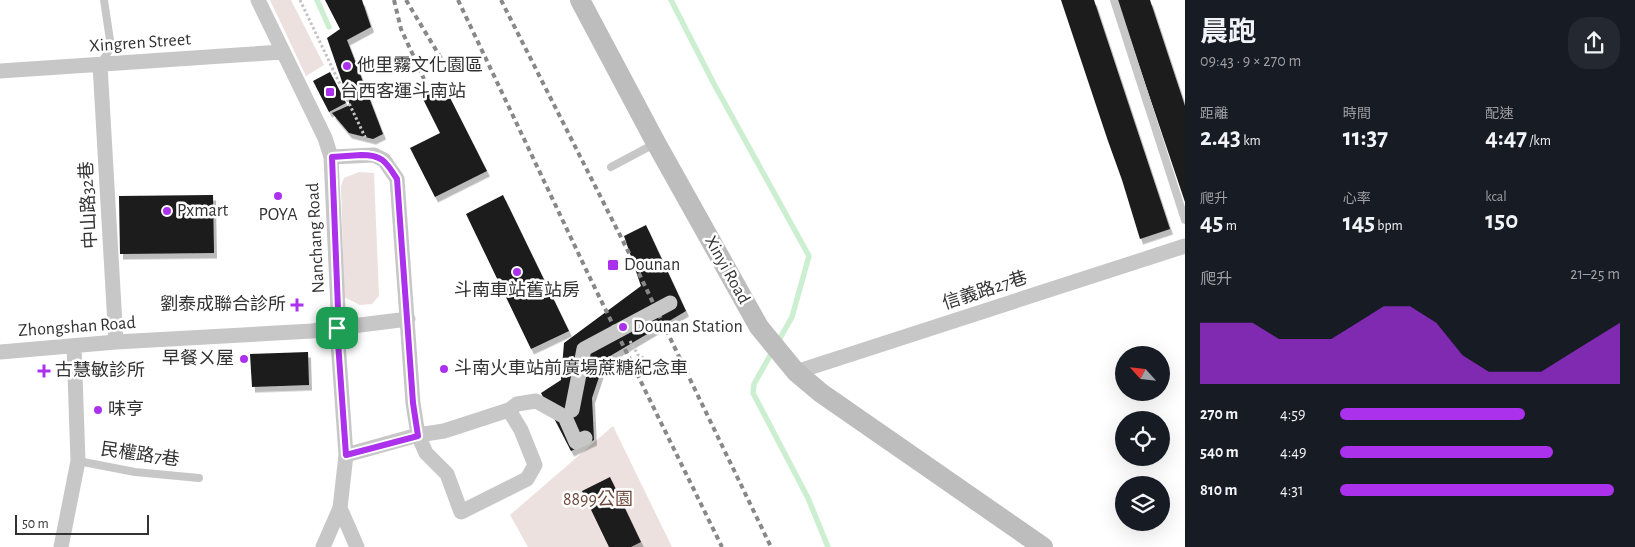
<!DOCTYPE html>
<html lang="zh-TW">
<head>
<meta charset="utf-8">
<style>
  :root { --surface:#171b24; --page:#242831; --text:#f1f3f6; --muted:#9ea1a6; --accent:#ab31ed }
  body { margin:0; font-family:"Alegreya Sans","Noto Sans TC",sans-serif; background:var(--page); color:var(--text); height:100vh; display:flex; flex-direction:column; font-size:19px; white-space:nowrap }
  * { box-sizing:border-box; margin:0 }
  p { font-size:16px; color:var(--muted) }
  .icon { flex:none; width:28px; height:28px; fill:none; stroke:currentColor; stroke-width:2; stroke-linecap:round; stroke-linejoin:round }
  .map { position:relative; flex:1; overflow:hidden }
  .side { display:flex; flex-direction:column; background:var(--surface); width:450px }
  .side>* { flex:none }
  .needle { width:32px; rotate:297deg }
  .tools { position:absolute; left:1115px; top:346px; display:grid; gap:10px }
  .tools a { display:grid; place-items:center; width:55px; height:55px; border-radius:50%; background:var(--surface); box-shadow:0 5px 20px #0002; font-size:25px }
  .scale { position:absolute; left:15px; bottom:12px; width:134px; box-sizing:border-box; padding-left:5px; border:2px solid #333; border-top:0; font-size:14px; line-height:18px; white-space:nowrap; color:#333; -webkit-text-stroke:4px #fff; paint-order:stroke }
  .pin { position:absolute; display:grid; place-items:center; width:42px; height:42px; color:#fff; margin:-21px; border-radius:10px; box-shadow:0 2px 8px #0006 }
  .round { display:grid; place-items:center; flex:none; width:52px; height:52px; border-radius:20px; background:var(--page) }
  .head { display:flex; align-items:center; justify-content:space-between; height:85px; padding:0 15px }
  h1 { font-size:28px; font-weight:700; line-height:38px }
  .figures { display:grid; grid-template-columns:repeat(3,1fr); gap:8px; height:85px; padding:5px 15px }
  .figures div { display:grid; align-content:center }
  .figures b { font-size:25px; font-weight:700 }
  .figures small { font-size:14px; font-weight:400 }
  .figures p { font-size:14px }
  .chart { height:140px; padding:10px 15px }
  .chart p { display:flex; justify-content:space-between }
  .chart svg { width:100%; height:90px; margin-top:5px; fill:var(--accent); opacity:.7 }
  ul { padding:0 15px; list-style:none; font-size:16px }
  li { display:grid; grid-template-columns:80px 60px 1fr; align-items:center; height:38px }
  li i { height:12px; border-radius:6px; background:var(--accent) }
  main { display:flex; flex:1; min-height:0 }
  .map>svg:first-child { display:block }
  .green { fill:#ece1de }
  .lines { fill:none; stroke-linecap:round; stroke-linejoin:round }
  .stream { stroke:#cdefd1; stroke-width:5.5 }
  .building { fill:#1a1a1a; filter:url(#shadow) }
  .path { stroke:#c3c3c3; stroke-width:3; stroke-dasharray:2.5 2.5; stroke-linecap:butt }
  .lane { stroke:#c7c7c7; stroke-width:8 }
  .street { stroke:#c7c7c7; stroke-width:15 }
  .secondary { stroke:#bdbdbd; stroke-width:20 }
  .rail { stroke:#888; stroke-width:4; stroke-dasharray:5 4; stroke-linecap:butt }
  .street-bridge { stroke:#c7c7c7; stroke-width:15 }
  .route-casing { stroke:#fff; stroke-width:10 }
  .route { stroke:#ab31ed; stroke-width:6 }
  .poi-dot { fill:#ab31ed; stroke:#fff; stroke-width:2 }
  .labels { text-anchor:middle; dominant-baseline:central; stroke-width:5; stroke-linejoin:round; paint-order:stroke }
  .street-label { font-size:18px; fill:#333; stroke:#fff }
  .poi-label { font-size:18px; fill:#333; stroke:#fff; text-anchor:start }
  .park-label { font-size:18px; fill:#724a3d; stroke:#fff }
</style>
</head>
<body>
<main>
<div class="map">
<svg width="1185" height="547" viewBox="0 0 1185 547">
  <defs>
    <filter id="shadow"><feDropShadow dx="3" dy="5.5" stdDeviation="0" flood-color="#0004"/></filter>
  </defs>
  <rect width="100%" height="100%" fill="#fff"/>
  <path class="green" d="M270,0H291L324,65L306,76Z
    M359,172L374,173L379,296L372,304L360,305L344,297L341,186L344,178Z
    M613,426L672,547H528L510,515Z"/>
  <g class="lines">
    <path class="stream" d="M317,0L329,27
      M671,0L714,84L809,256L792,317L754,384L753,393L808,498L828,547"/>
  </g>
  <path class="building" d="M325,0H362L371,27L347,40L383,134L373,139L349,133L332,113L350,105L327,38L340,29Z
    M1061,0H1094L1170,229L1140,239L1122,180L1108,141Z
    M1117,0H1150L1185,106V202Z
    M330,72L346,103L329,112L313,81Z
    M444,86L487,171L435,197L410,148L440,133L422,97Z
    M213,195L214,253L120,254L119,196Z
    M503,195L569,331L531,349L466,214Z
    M646,225L686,311L605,359L592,398L594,440L571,451L541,393L561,380L564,343L641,286L624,236Z
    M308,352L309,385L252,387L250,354Z
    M610,477L641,542L631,547H609L582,491Z"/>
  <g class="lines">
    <path class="path" d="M300,0L366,139
      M630,341L638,355L649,361"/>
    <path class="lane" d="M1114,0L1185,220
      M100,65L111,47L104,0
      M611,167L656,143
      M78,461L135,472L199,478"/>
    <path class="street" d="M258,0L325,138L331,157L338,309L337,328L346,455L340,508L323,547
      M100,65L116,342
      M0,71L282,52
      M331,157L374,155L384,160L397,179L413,403L418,435L426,453L447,474L461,512L527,479L535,465L521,430L509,410
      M0,352L116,342L312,331L408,319
      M796,372L1185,246
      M346,455L418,435L444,431L509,410L517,404L536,401L565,417L576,442L585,438
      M340,508L357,547
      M61,547L78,461L74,346"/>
    <path class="secondary" d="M580,0L656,143L759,327L796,372L821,393L1043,547"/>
    <path class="rail" d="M394,0L401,29L424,79
      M406,0L448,70
      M458,0L591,280L722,547
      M501,0L631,257L771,547"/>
    <path class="street-bridge" d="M572,410L584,349L670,303"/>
  </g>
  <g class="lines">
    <defs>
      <path id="route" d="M361,155C383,155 386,162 397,179L413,403L418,436L346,455L337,328L338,309L332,157Z"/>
    </defs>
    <use href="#route" class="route-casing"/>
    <use href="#route" class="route"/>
  </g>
  <g class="poi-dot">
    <circle cx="347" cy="66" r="5"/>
    <rect x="325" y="87" width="10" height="10" rx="2.5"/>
    <circle cx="278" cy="196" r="5"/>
    <circle cx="167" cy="211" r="5"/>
    <rect x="607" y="259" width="12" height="12" rx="2.5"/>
    <circle cx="517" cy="272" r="5"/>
    <path d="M294.5 297.5h5v5h5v5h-5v5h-5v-5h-5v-5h5z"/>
    <circle cx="623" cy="327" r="5"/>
    <circle cx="244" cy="359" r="5"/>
    <circle cx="444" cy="369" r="5"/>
    <path d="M41.5 363.5h5v5h5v5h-5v5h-5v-5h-5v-5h5z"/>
    <circle cx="98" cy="410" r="5"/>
  </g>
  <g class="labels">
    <g class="street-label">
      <text transform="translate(140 43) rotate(-4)">Xingren Street</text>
      <text transform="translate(89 205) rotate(-93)">中山路32巷</text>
      <text transform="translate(316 238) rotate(-93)">Nanchang Road</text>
      <text transform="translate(727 270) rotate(61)">Xinyi Road</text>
      <text transform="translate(985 291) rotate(-18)">信義路27巷</text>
      <text transform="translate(77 327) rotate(-4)">Zhongshan Road</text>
      <text transform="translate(140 455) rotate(8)">民權路7巷</text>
    </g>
    <g class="poi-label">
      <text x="357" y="66">他里霧文化園區</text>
      <text x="340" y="92">台西客運斗南站</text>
      <text x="177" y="211">Pxmart</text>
      <text x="278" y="215" text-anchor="middle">POYA</text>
      <text x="624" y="265">Dounan</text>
      <text x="517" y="291" text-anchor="middle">斗南車站舊站房</text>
      <text x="286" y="305" text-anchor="end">劉泰成聯合診所</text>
      <text x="633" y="327">Dounan Station</text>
      <text x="234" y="359" text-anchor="end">早餐ㄨ屋</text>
      <text x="454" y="369">斗南火車站前廣場蔗糖紀念車</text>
      <text x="55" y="371">古慧敏診所</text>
      <text x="108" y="410">味亨</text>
    </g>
    <g class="park-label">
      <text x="598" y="500">8899公園</text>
    </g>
  </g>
</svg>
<div class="tools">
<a><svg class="needle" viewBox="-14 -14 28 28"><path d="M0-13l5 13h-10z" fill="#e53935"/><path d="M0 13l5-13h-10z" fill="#9ea1a6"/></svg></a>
<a><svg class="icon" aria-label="locate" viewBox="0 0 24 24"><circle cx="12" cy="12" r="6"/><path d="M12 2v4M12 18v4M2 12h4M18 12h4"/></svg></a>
<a><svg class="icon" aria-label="layers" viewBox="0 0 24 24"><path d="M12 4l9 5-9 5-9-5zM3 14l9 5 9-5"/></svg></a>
</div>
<div class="scale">50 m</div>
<div class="pin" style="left:337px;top:328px;background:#1e9e55"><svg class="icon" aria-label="arrive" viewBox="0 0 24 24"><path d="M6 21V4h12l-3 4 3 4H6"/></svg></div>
</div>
<section class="side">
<div class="head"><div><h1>晨跑</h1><p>09:43 · 9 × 270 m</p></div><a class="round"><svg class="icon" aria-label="share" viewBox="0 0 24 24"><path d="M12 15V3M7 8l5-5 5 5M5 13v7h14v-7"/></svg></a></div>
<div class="figures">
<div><p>距離</p><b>2.43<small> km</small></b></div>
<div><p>時間</p><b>11:37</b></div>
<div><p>配速</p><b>4:47<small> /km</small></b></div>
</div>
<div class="figures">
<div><p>爬升</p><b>45<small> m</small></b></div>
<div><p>心率</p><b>145<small> bpm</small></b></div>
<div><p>kcal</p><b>150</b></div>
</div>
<div class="chart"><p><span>爬升</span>21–25 m</p>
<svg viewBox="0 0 160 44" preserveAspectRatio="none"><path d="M0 44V14L10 14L20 14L30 22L40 22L50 22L60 14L70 6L80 6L90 14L100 30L110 38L120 38L130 38L140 30L150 22L160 14V44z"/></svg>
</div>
<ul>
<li><b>270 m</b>4:59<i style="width:66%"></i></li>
<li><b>540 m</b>4:49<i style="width:76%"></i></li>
<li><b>810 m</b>4:31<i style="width:98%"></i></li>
</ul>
</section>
</main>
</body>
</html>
